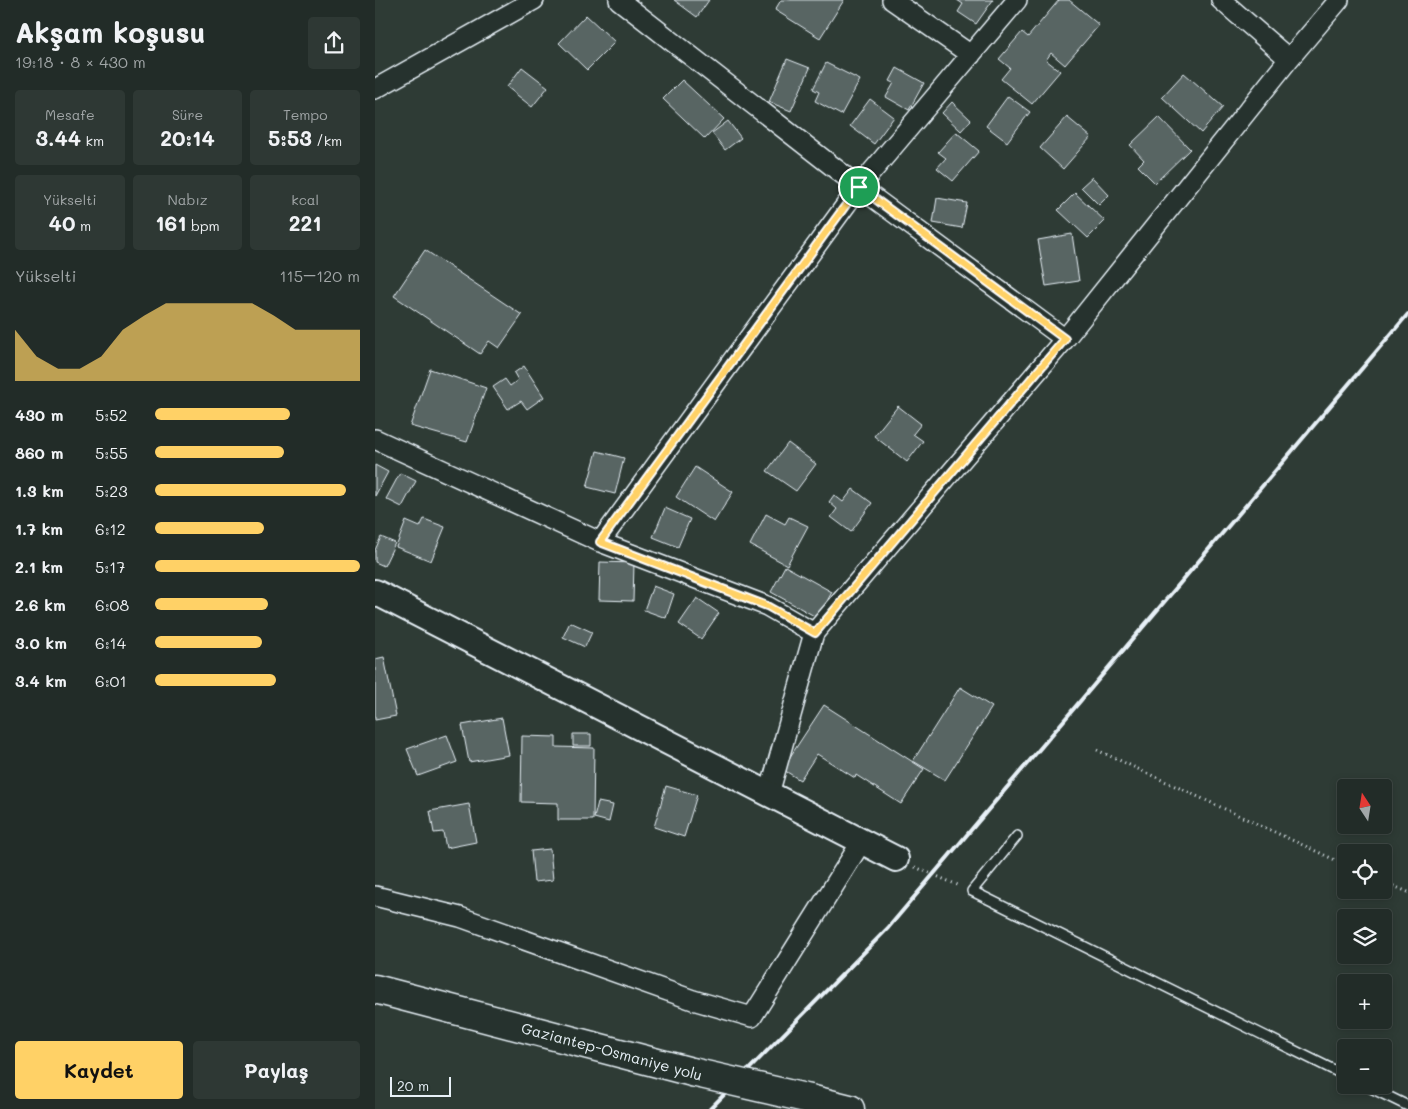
<!DOCTYPE html>
<html lang="tr">
<head>
<meta charset="utf-8">
<style>
  :root { --surface:#222c28; --page:#2e3834; --text:#f1f3f6; --muted:#a2a7a8; --line:#3f4845; --accent:#ffd166 }
  body { margin:0; font-family:Mali,sans-serif; background:var(--page); color:var(--text); height:100vh; display:flex; flex-direction:column; font-size:19px; white-space:nowrap }
  * { box-sizing:border-box; margin:0 }
  p { font-size:16px; color:var(--muted) }
  .icon { flex:none; width:28px; height:28px; fill:none; stroke:currentColor; stroke-width:2; stroke-linecap:round; stroke-linejoin:round }
  .map { position:relative; flex:1; overflow:hidden }
  .sheet { display:flex; flex-direction:column; background:var(--surface); width:375px }
  .sheet>* { flex:none }
  .needle { width:32px; rotate:348deg }
  .buttons { position:absolute; left:962px; top:779px; display:grid; gap:10px }
  .buttons a { display:grid; place-items:center; width:55px; height:55px; border-radius:5px; background:var(--surface); box-shadow:0 2px 8px #0003,0 0 0 1px var(--line); font-size:25px }
  .scale { position:absolute; left:15px; bottom:12px; width:61px; box-sizing:border-box; padding-left:5px; border:2px solid #e8f1f8; border-top:0; font-size:14px; line-height:18px; white-space:nowrap; color:#e8f1f8; -webkit-text-stroke:4px #26332d; paint-order:stroke }
  .pin { position:absolute; display:grid; place-items:center; width:42px; height:42px; color:#fff; margin:-21px; border:2px solid #fff; border-radius:50%; box-shadow:0 1px 5px #0007 }
  .round { display:grid; place-items:center; flex:none; width:52px; height:52px; border-radius:5px; background:var(--page) }
  .headline { display:flex; align-items:center; justify-content:space-between; height:85px; padding:0 15px }
  h1 { font-size:28px; font-weight:700; line-height:38px }
  .figures { display:grid; grid-template-columns:repeat(3,1fr); gap:8px; height:85px; padding:5px 15px }
  .figures div { display:grid; align-content:center; border-radius:5px; background:var(--page); text-align:center }
  .figures b { font-size:21px; font-weight:700 }
  .figures small { font-size:14px; font-weight:400 }
  .figures p { font-size:14px }
  .chart { height:140px; padding:10px 15px }
  .chart p { display:flex; justify-content:space-between }
  .chart svg { width:100%; height:90px; margin-top:5px; fill:var(--accent); opacity:.7 }
  .action { display:flex; gap:10px; margin-top:auto; padding:10px 15px }
  .action a { flex:1; height:58px; border-radius:5px; background:var(--accent); color:#111; font-size:20px; font-weight:700; line-height:58px; text-align:center }
  .action a+a { background:var(--page); color:var(--text) }
  ul { padding:0 15px; list-style:none; font-size:16px }
  li { display:grid; grid-template-columns:80px 60px 1fr; align-items:center; height:38px }
  li i { height:12px; border-radius:6px; background:var(--accent) }
  main { display:flex; flex:1; min-height:0 }
  .map>svg:first-child { display:block }
  .building { fill:#596563; stroke:#e8f1f8 }
  .lines { fill:none; stroke-linecap:round; stroke-linejoin:round }
  .service-casing { stroke:#e8f1f8; stroke-width:12 }
  .minor-casing { stroke:#e8f1f8; stroke-width:22 }
  .tertiary-casing { stroke:#e8f1f8; stroke-width:28 }
  .primary-casing { stroke:#e8f1f8; stroke-width:31 }
  .path { stroke:#e8f1f8; stroke-width:3; stroke-dasharray:1 4; stroke-linecap:butt }
  .service { stroke:#26332d; stroke-width:9 }
  .minor { stroke:#26332d; stroke-width:19 }
  .tertiary { stroke:#26332d; stroke-width:24 }
  .primary { stroke:#26332d; stroke-width:28 }
  .rail { stroke:#e8f1f8; stroke-width:4 }
  .primary-bridge-casing { stroke:#e8f1f8; stroke-width:31; stroke-linecap:butt }
  .primary-bridge { stroke:#26332d; stroke-width:28 }
  .route-casing { stroke:#fff; stroke-width:10 }
  .route { stroke:#ffd166; stroke-width:6 }
  .labels { text-anchor:middle; dominant-baseline:central; stroke-width:4.5; stroke-linejoin:round; paint-order:stroke }
  .street-label { font-size:15px; fill:#e8f1f8; stroke:#26332d }
</style>
</head>
<body>
<main>
<section class="sheet">
<div class="headline"><div><h1>Akşam koşusu</h1><p>19:18 · 8 × 430 m</p></div><a class="round"><svg class="icon" aria-label="share" viewBox="0 0 24 24"><path d="M12 15V3M7 8l5-5 5 5M5 13v7h14v-7"/></svg></a></div>
<div class="figures">
<div><p>Mesafe</p><b>3.44<small> km</small></b></div>
<div><p>Süre</p><b>20:14</b></div>
<div><p>Tempo</p><b>5:53<small> /km</small></b></div>
</div>
<div class="figures">
<div><p>Yükselti</p><b>40<small> m</small></b></div>
<div><p>Nabız</p><b>161<small> bpm</small></b></div>
<div><p>kcal</p><b>221</b></div>
</div>
<div class="chart"><p><span>Yükselti</span>115–120 m</p>
<svg viewBox="0 0 160 44" preserveAspectRatio="none"><path d="M0 44V19L10 32L20 38L30 38L40 32L50 19L60 12L70 6L80 6L90 6L100 6L110 6L120 12L130 19L140 19L150 19L160 19V44z"/></svg>
</div>
<ul>
<li><b>430 m</b>5:52<i style="width:66%"></i></li>
<li><b>860 m</b>5:55<i style="width:63%"></i></li>
<li><b>1.3 km</b>5:23<i style="width:93%"></i></li>
<li><b>1.7 km</b>6:12<i style="width:53%"></i></li>
<li><b>2.1 km</b>5:17<i style="width:100%"></i></li>
<li><b>2.6 km</b>6:08<i style="width:55%"></i></li>
<li><b>3.0 km</b>6:14<i style="width:52%"></i></li>
<li><b>3.4 km</b>6:01<i style="width:59%"></i></li>
</ul>
<div class="action"><a>Kaydet</a><a>Paylaş</a></div>
</section>
<div class="map">
<svg width="1033" height="1109" viewBox="0 0 1033 1109">
  <rect width="100%" height="100%" fill="#2e3b35"/>
  <filter id="ink" filterUnits="userSpaceOnUse"><feTurbulence type="fractalNoise" baseFrequency=".02" numOctaves="2"/><feDisplacementMap in="SourceGraphic" scale="10" xChannelSelector="R" yChannelSelector="G"/><feConvolveMatrix kernelMatrix="1 2 1 2 8 2 1 2 1" color-interpolation-filters="sRGB"/></filter>
  <g filter="url(#ink)">
    <path class="building" d="M299,0H334L322,17Z
      M406,0H469L445,38L400,10Z
      M582,0H618L601,24L583,12L588,4Z
      M684,0H694L724,25L690,65L676,53L671,60L685,71L657,104L626,79L635,68L624,59L647,32L653,37Z
      M211,15L240,42L212,70L184,43Z
      M412,59L435,68L416,111L394,102Z
      M451,63L485,80L466,115L440,101L444,92L438,89Z
      M147,67L173,87L157,107L132,87Z
      M522,68L549,83L534,110L511,97L519,83L515,81Z
      M809,73L848,107L826,133L787,97Z
      M307,80L349,119L330,139L288,99Z
      M633,96L655,112L632,142L611,126Z
      M495,99L519,117L499,144L475,126Z
      M577,102L596,120L586,131L567,113Z
      M692,117L716,137L688,169L665,148Z
      M784,117L815,149L780,183L763,166L769,160L755,145Z
      M353,121L366,138L350,150L337,133Z
      M581,132L604,151L578,181L562,168L571,158L563,152Z
      M717,177L734,195L724,205L706,187Z
      M700,193L730,221L713,238L683,210Z
      M562,198L592,203L587,228L558,223Z
      M697,234L704,281L671,286L663,240Z
      M50,250L147,315L124,348L114,341L105,354L19,296Z
      M149,366L169,397L152,409L146,401L133,409L118,387L130,379L135,386L143,380L139,373Z
      M55,369L111,388L92,442L35,426Z
      M523,406L546,424L538,434L548,441L532,462L499,436Z
      M413,443L441,464L421,491L392,471Z
      M222,451L249,458L240,494L212,487Z
      M0,465L13,472L0,496Z
      M320,467L358,492L339,522L301,497Z
      M25,473L41,481L27,507L11,499Z
      M478,489L497,503L476,532L456,517L462,509L454,502L459,495L468,502Z
      M290,508L315,519L303,547L278,537Z
      M391,514L410,524L414,517L433,526L412,565L375,545Z
      M49,519L70,527L56,561L21,547L31,521L45,527Z
      M6,537L20,543L9,566L0,562V550Z
      M225,562L259,563L258,601L224,600Z
      M410,566L457,592L443,618L396,592Z
      M278,586L299,594L291,618L269,610Z
      M322,598L344,613L326,639L304,624Z
      M195,622L217,632L210,647L188,637Z
      M9,657L21,716L0,720V659Z
      M585,687L617,707L570,780L538,761Z
      M449,705L549,769L526,804L481,775L480,778L442,754L425,780L407,769Z
      M127,718L134,755L94,762L87,725Z
      M198,734H216V746H198Z
      M72,735L82,762L43,776L32,749Z
      M147,736L181,737V747L219,748L218,820H183V803L146,802Z
      M291,786L322,795L309,837L279,827Z
      M223,802L238,805L234,822L219,818Z
      M94,804L101,842L71,848L68,832L59,833L55,811Z
      M175,849L178,880L159,882L156,851Z"/>
    <g class="lines">
      <defs>
        <path id="service" d="M642,836L597,891L971,1076
          M990,1085L1033,1106"/>
        <path id="minor" d="M244,0L484,187L690,339
          M517,0L596,55
          M846,0L914,59
          M0,89L159,0
          M0,439L225,542L392,606L439,633
          M225,542L484,187L642,0
          M394,794L439,633L690,339L914,59L964,0
          M0,896L85,917L318,1000L377,1017L487,841"/>
        <path id="tertiary" d="M0,592L521,859"/>
        <path id="primary" d="M0,989L317,1072
          M435,1099L475,1109"/>
      </defs>
      <use href="#service" class="service-casing"/>
      <use href="#minor" class="minor-casing"/>
      <use href="#tertiary" class="tertiary-casing"/>
      <use href="#primary" class="primary-casing"/>
      <path class="path" d="M722,750L971,865
        M540,867L585,886
        M1009,882L1033,892"/>
      <use href="#service" class="service"/>
      <use href="#minor" class="minor"/>
      <use href="#tertiary" class="tertiary"/>
      <use href="#primary" class="primary"/>
      <path class="rail" d="M335,1109L513,928L1033,314"/>
      <defs>
        <path id="primary-bridge" d="M317,1072L435,1099"/>
      </defs>
      <use href="#primary-bridge" class="primary-bridge-casing"/>
      <use href="#primary-bridge" class="primary-bridge"/>
    </g>
  </g>
  <g class="lines" filter="url(#ink)">
    <defs>
      <path id="route" d="M484,187L690,339L440,633L392,606L225,542Z"/>
    </defs>
    <use href="#route" class="route-casing"/>
    <use href="#route" class="route"/>
  </g>
  <g class="labels">
    <g class="street-label">
      <text transform="translate(237 1051) rotate(15)">Gaziantep-Osmaniye yolu</text>
    </g>
  </g>
</svg>
<div class="buttons">
<a><svg class="needle" viewBox="-14 -14 28 28"><path d="M0-13l5 13h-10z" fill="#e53935"/><path d="M0 13l5-13h-10z" fill="#a2a7a8"/></svg></a>
<a><svg class="icon" aria-label="locate" viewBox="0 0 24 24"><circle cx="12" cy="12" r="6"/><path d="M12 2v4M12 18v4M2 12h4M18 12h4"/></svg></a>
<a><svg class="icon" aria-label="layers" viewBox="0 0 24 24"><path d="M12 4l9 5-9 5-9-5zM3 14l9 5 9-5"/></svg></a>
<a>+</a>
<a>−</a>
</div>
<div class="scale">20 m</div>
<div class="pin" style="left:484px;top:187px;background:#1e9e55"><svg class="icon" aria-label="arrive" viewBox="0 0 24 24"><path d="M6 21V4h12l-3 4 3 4H6"/></svg></div>
</div>
</main>
</body>
</html>
